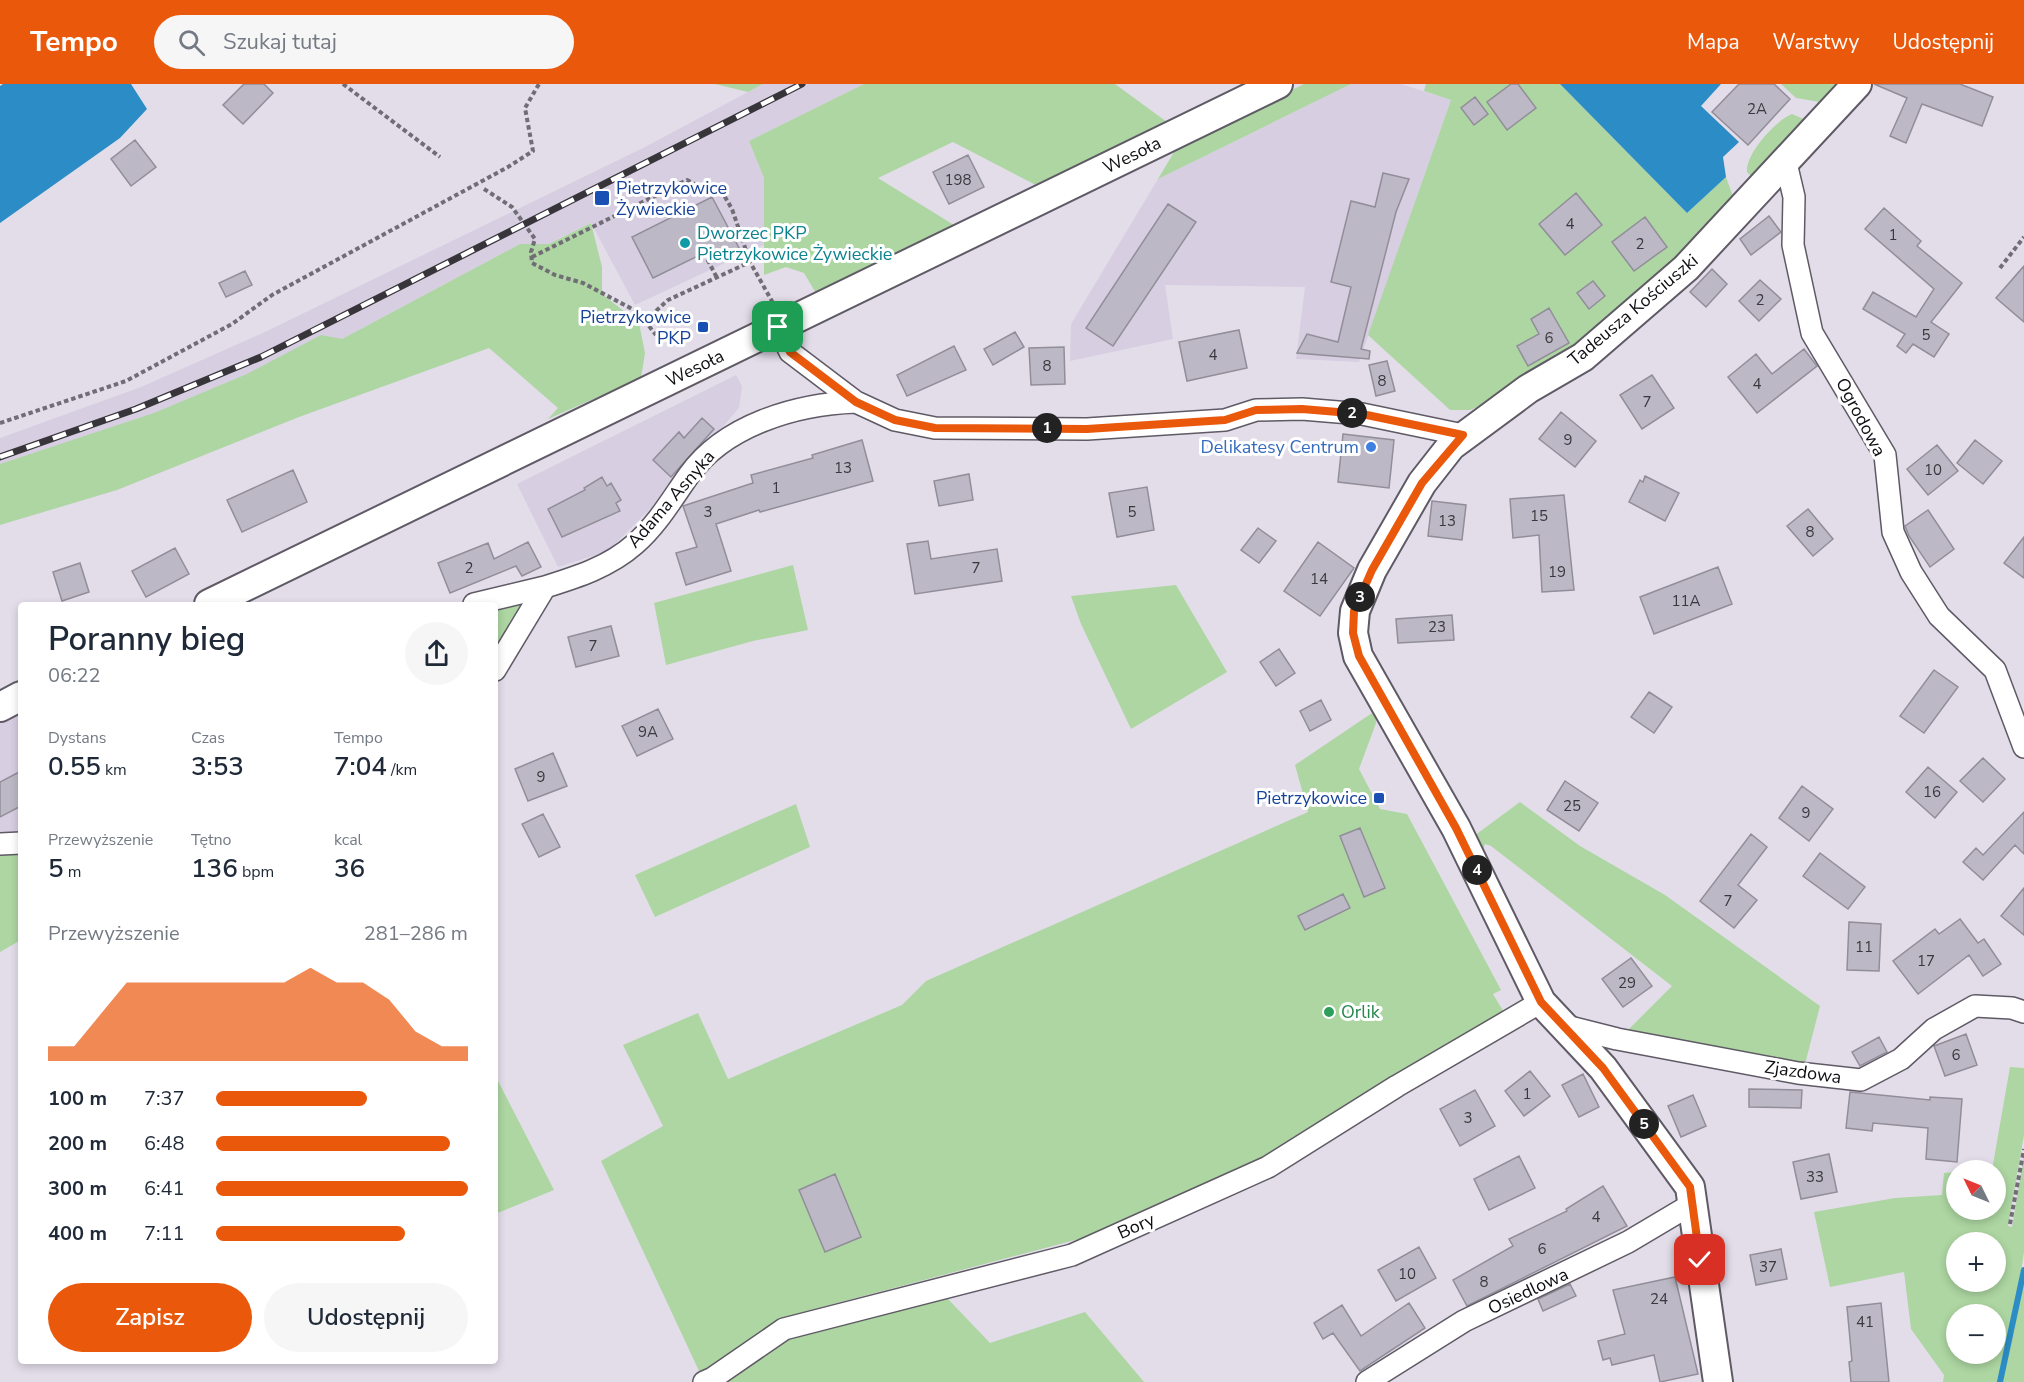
<!DOCTYPE html>
<html lang="pl">
<head>
<meta charset="utf-8">
<style>
  :root { --surface:#fff; --page:#f6f6f7; --text:#1f2937; --muted:#747a83; --accent:#ea580c }
  body { margin:0; font-family:"Nunito Sans",sans-serif; background:var(--page); color:var(--text); height:100vh; display:flex; flex-direction:column; font-size:22px; white-space:nowrap }
  * { box-sizing:border-box; margin:0 }
  p { font-size:20px; color:var(--muted) }
  .icon { flex:none; width:33px; height:33px; fill:none; stroke:currentColor; stroke-width:2; stroke-linecap:round; stroke-linejoin:round }
  .map { position:relative; flex:1; overflow:hidden }
  .sheet { position:absolute; left:18px; top:518px; width:480px; height:762px; display:flex; flex-direction:column; background:var(--surface); border-radius:6px; box-shadow:0 3px 9px #0003 }
  .sheet>* { flex:none }
  .needle { width:39px; rotate:313deg }
  .tools { position:absolute; left:1946px; top:1076px; display:grid; gap:12px }
  .tools a { display:grid; place-items:center; width:60px; height:60px; border-radius:50%; background:var(--surface); box-shadow:0 3px 9px #0003; font-size:30px }
  .pin { position:absolute; display:grid; place-items:center; width:51px; height:51px; color:#fff; margin:-26px; border-radius:12px; box-shadow:0 3px 9px #0006 }
  .km { position:absolute; width:30px; height:30px; margin:-15px; border-radius:50%; background:#222; color:#fff; font-size:16px; line-height:30px; text-align:center }
  .round { display:grid; place-items:center; flex:none; width:63px; height:63px; border-radius:32px; background:var(--page) }
  .overview { display:flex; align-items:center; justify-content:space-between; height:102px; padding:0 30px }
  h1 { font-size:33px; font-weight:600; line-height:45px }
  .stats { display:grid; grid-template-columns:repeat(3,1fr); gap:9px; height:102px; padding:6px 30px }
  .stats div { display:grid; align-content:center }
  .stats b { font-size:26px; font-weight:600 }
  .stats small { font-size:16px; font-weight:400 }
  .stats p { font-size:16px }
  .chart { height:168px; padding:12px 30px }
  .chart p { display:flex; justify-content:space-between }
  .chart svg { width:100%; height:108px; margin-top:6px; fill:var(--accent); opacity:.7 }
  .cta { display:flex; gap:12px; margin-top:auto; padding:12px 30px }
  .cta a { flex:1; height:69px; border-radius:36px; background:var(--accent); color:#fff; font-size:24px; font-weight:600; line-height:69px; text-align:center }
  .cta a+a { background:var(--page); color:var(--text) }
  ul { padding:0 30px; list-style:none; font-size:20px }
  li { display:grid; grid-template-columns:96px 72px 1fr; align-items:center; height:45px }
  li i { height:15px; border-radius:8px; background:var(--accent) }
  header { display:flex; align-items:center; gap:36px; box-sizing:border-box; height:84px; padding:0 30px; background:var(--accent); color:#fff }
  header strong { font-size:28px }
  nav { display:flex; gap:33px; margin-inline-start:auto; font-size:21px }
  .search { width:420px; height:54px; background:var(--page); display:flex; align-items:center; gap:15px; box-sizing:border-box; padding:0 21px; border-radius:33px; color:var(--muted); font-size:22px }
  .map>svg:first-child { display:block }
  .built { fill:#d7cee1 }
  .green { fill:#add6a2; fill-rule:evenodd }
  .water { fill:#2c8cc5 }
  .lines { fill:none; stroke-linecap:round; stroke-linejoin:round }
  .stream { stroke:#2c8cc5; stroke-width:6 }
  .building { fill:#bdb8c5; stroke:#918d99; stroke-width:1.5 }
  .street-casing { stroke:#5f5a65; stroke-width:24 }
  .secondary-casing { stroke:#5f5a65; stroke-width:32 }
  .path { stroke:#716d75; stroke-width:4; stroke-dasharray:4.5 3; stroke-linecap:butt }
  .street { stroke:#fff; stroke-width:21 }
  .secondary { stroke:#fff; stroke-width:28 }
  .rail-casing { stroke:#37343a; stroke-width:7 }
  .rail { stroke:#fff; stroke-width:4.5; stroke-dasharray:14; stroke-linecap:butt }
  .route-casing { stroke:#fff; stroke-width:12 }
  .route { stroke:#ea580c; stroke-width:8 }
  .transit-dot { fill:#1a4fb4; stroke:#fff; stroke-width:2 }
  .culture-dot { fill:#0f9aa8; stroke:#fff; stroke-width:2 }
  .shop-dot { fill:#3f7fe0; stroke:#fff; stroke-width:2 }
  .leisure-dot { fill:#2e9e5b; stroke:#fff; stroke-width:2 }
  .labels { text-anchor:middle; dominant-baseline:central; stroke-width:6; stroke-linejoin:round; paint-order:stroke }
  .number-label { font-size:15px; fill:#3a383e }
  .street-label { font-size:18px; fill:#0f0d11; stroke:#fff }
  .transit-label { font-size:18px; fill:#164399; stroke:#fff; text-anchor:end }
  .culture-label { font-size:18px; fill:#0d838f; stroke:#fff; text-anchor:start }
  .shop-label { font-size:18px; fill:#366cbe; stroke:#fff; text-anchor:end }
  .leisure-label { font-size:18px; fill:#27864d; stroke:#fff; text-anchor:start }
</style>
</head>
<body>
<header>
<strong>Tempo</strong>
<div class="search"><svg class="icon" aria-label="search" viewBox="0 0 24 24"><circle cx="10" cy="10" r="6"/><path d="M15 15l6 6"/></svg>Szukaj tutaj</div>
<nav><a>Mapa</a><a>Warstwy</a><a>Udostępnij</a></nav>
</header>
<div class="map">
<svg width="2024" height="1298" viewBox="0 0 2024 1298">
  <rect width="100%" height="100%" fill="#e3ddea"/>
  <path class="built" d="M763,0H864L749,57L787,150L635,221L591,139L549,160H520L342,255L278,278L0,393V354L141,303L267,247L645,63Z
    M1351,0H1401L1451,16L1359,278L1296,275L1305,203L1165,201L1173,255L1070,277L1071,240L1158,95Z
    M736,291L742,302L739,324L660,415L608,467L558,483L517,400Z
    M21,625V757H0V635Z"/>
  <path class="green" d="M715,0H763L748,8Z
    M864,0H1115L1167,38L1169,53L1053,110L953,58L878,94L970,151L823,221L804,189L786,183L764,191V94L749,57Z
    M1304,0H1351L1158,95L1177,63Z
    M1426,0H1560L1687,129L1726,93L1735,118L1603,244L1482,321L1470,326H1450L1368,251L1451,16L1424,7Z
    M1781,0H1843L1826,19L1796,14Z
    M1792,30L1806,36L1753,94L1747,88C1745,70 1776,36 1792,30Z
    M591,139L602,183V210L639,239L645,269L641,294L548,335L558,324L489,264L299,333L117,406L0,441V380L154,329L247,290L321,251L342,255L520,160H549Z
    M793,481L808,546L753,557L666,581L654,519Z
    M1176,501L1227,588L1131,645L1081,540L1071,512Z
    M526,517L495,576V520Z
    M1375,627L1376,639L1359,685L1380,725L1407,730L1501,906L1493,910L1505,930L1260,1077L1113,1146L818,1224L776,1240L700,1289L601,1077L663,1042L623,961L698,929L728,995L902,921L926,897L1308,728L1295,681Z
    M1520,718L1580,762L1665,811L1820,922L1804,984L1623,951L1672,902L1491,762L1485,760L1483,766L1474,752Z
    M796,720L810,763L655,833L635,791Z
    M21,764V856L0,868V768Z
    M2010,983L2024,984V1051L2008,1142L2012,1143L2024,1072V1168L2019,1202H2024V1298H1943L1944,1291L1911,1245L1904,1188L1830,1203L1814,1128L1895,1114L1942,1111L1944,1089L1956,1088V1125H1995V1086H1992ZM1956,1158H1995V1197H1956ZM1956,1230H1995V1269H1956Z
    M495,991L554,1106L495,1130Z
    M948,1215L990,1259L1085,1228L1144,1298H718L799,1247L850,1232Z"/>
  <path class="water" d="M3,0H131L147,25L120,54L0,139V2Z
    M1560,0H1721L1701,22L1739,58L1723,73L1726,93L1687,129Z"/>
  <g class="lines">
    <path class="stream" d="M2000,1298L2024,1186"/>
  </g>
  <path class="building" d="M244,0H264L273,9L243,40L223,21Z
    M1511,0H1518L1536,24L1507,46L1487,18Z
    M1739,0H1774L1790,15L1748,61L1712,28Z
    M1874,0H1960L1993,13L1982,42L1922,20L1906,59L1890,52L1907,14Z
    M1475,13L1488,30L1474,41L1461,24Z
    M135,56L156,83L131,102L111,75Z
    M968,71L984,103L949,120L933,88Z
    M1383,89L1409,95L1396,128L1361,265L1370,267L1369,275L1297,269L1307,250L1338,258L1351,203L1331,198L1351,117L1375,123Z
    M1576,109L1602,141L1565,171L1539,140Z
    M712,113L739,164L715,176L710,166L653,194L632,153Z
    M1168,120L1196,138L1113,262L1086,244Z
    M1884,124L1921,157L1917,162L1962,199L1931,238L1949,250L1934,273L1913,260L1906,269L1897,262L1905,250L1863,225L1873,208L1916,233L1934,205L1865,145Z
    M1769,132L1781,148L1751,171L1740,155Z
    M1645,133L1667,163L1634,187L1612,158Z
    M2024,182V238L1996,214Z
    M1712,185L1727,200L1706,223L1690,208Z
    M245,187L252,201L226,213L219,199Z
    M1760,196L1781,215L1759,237L1739,217Z
    M1593,197L1605,212L1589,225L1577,209Z
    M1549,224L1569,259L1528,282L1517,262L1539,250L1531,235Z
    M1239,246L1247,284L1187,297L1179,258Z
    M1015,248L1024,263L993,281L984,265Z
    M954,262L966,286L907,312L897,291Z
    M1064,263L1065,300L1031,301L1029,264Z
    M1804,265L1817,282L1757,329L1728,293L1756,270L1772,290Z
    M1387,277L1395,307L1376,312L1369,281Z
    M1652,291L1674,324L1642,345L1620,311Z
    M1561,328L1596,357L1575,383L1539,355Z
    M702,334L714,345L671,393L653,376L679,348L684,354Z
    M1343,350L1394,356L1389,404L1338,398Z
    M862,356L873,397L760,428L759,426L716,440L731,487L686,501L676,469L697,463L683,422L753,399L751,391L813,374L812,371Z
    M1975,356L2002,377L1983,400L1957,379Z
    M1937,361L1958,387L1928,411L1907,385Z
    M293,386L307,418L242,448L227,416Z
    M969,390L973,416L939,422L934,397Z
    M1645,392L1679,409L1665,437L1629,418L1640,396L1643,398Z
    M602,393L607,402L611,399L621,416L616,419L620,427L562,453L548,425L585,406L584,404Z
    M1147,403L1154,446L1117,453L1109,409Z
    M1564,411L1574,506L1542,508L1539,451L1513,454L1510,415Z
    M1432,417L1466,421L1462,456L1428,452Z
    M1808,425L1833,455L1813,472L1787,442Z
    M1928,426L1954,465L1930,483L1909,452L1905,442Z
    M1258,444L1276,457L1259,479L1241,466Z
    M2024,453V494L2004,479Z
    M928,457L931,475L997,465L1002,497L915,510L907,460Z
    M528,458L541,483L522,492L516,482L450,509L438,479L488,459L494,475Z
    M1318,458L1354,484L1320,532L1284,507Z
    M175,464L189,490L146,513L132,487Z
    M80,479L89,508L62,517L53,488Z
    M1718,483L1732,520L1654,550L1640,513Z
    M1452,531L1454,556L1398,559L1396,535Z
    M611,542L619,572L576,583L568,553Z
    M1279,565L1295,589L1276,602L1260,578Z
    M1934,586L1958,603L1924,649L1900,632Z
    M1649,608L1672,623L1654,649L1631,633Z
    M1321,616L1331,636L1310,647L1300,627Z
    M658,625L673,655L637,672L622,642Z
    M553,669L567,702L528,717L515,685Z
    M1983,674L2005,695L1983,718L1960,697Z
    M1928,683L1957,708L1935,734L1906,708Z
    M21,687V722L0,733V698Z
    M1565,697L1598,719L1579,747L1547,726Z
    M1802,702L1833,725L1809,757L1779,734Z
    M2024,728V770L2015,761L1983,796L1963,778L1976,764L1983,771Z
    M543,730L560,763L539,773L522,740Z
    M1360,744L1385,804L1364,813L1340,752Z
    M1751,750L1767,763L1738,801L1757,816L1734,844L1700,817Z
    M1820,769L1865,803L1848,825L1803,792Z
    M2024,804V851L2001,832Z
    M1343,810L1350,824L1305,846L1298,832Z
    M1960,835L1978,859L1984,855L2001,880L1983,892L1969,871L1918,910L1893,877L1935,845L1939,850Z
    M1849,838L1881,840L1879,887L1847,886Z
    M1631,874L1652,902L1623,923L1602,895Z
    M1966,950L1977,981L1945,992L1934,962Z
    M1879,953L1887,968L1860,982L1852,968Z
    M1530,987L1550,1012L1524,1032L1505,1007Z
    M1583,990L1599,1023L1579,1033L1562,1001Z
    M1749,1005L1802,1006L1801,1024L1749,1023Z
    M1475,1006L1495,1042L1460,1062L1440,1025Z
    M1850,1008L1930,1016V1013L1962,1015L1957,1078L1926,1075L1928,1044L1873,1039L1872,1047L1846,1044Z
    M1693,1011L1706,1042L1681,1053L1668,1022Z
    M1829,1070L1837,1108L1801,1115L1793,1078Z
    M1519,1072L1535,1104L1489,1126L1474,1095Z
    M835,1090L861,1153L825,1168L799,1106Z
    M1603,1102L1627,1142L1467,1222L1453,1196L1513,1162L1509,1155L1567,1127L1566,1125Z
    M1419,1163L1436,1194L1396,1217L1378,1186Z
    M1781,1165L1787,1195L1756,1201L1750,1171Z
    M1675,1193L1698,1290L1660,1298L1654,1271L1612,1281L1610,1274L1603,1276L1598,1257L1625,1250L1613,1206Z
    M1570,1200L1576,1212L1543,1227L1538,1215Z
    M1409,1219L1425,1244L1360,1287L1333,1249L1323,1255L1314,1239L1342,1221L1361,1252Z
    M1881,1219L1889,1298H1851L1849,1278L1852,1277L1847,1223Z"/>
  <g class="lines">
    <defs>
      <path id="street" d="M1786,79L1794,113L1793,161L1812,249L1885,371L1893,448L1911,488L1939,532L1995,586L2024,663
        M778,243L790,268L856,318L895,336L935,344L1087,345L1225,336L1256,326L1302,325L1362,330L1463,351
        M474,520L545,503
        M495,586L545,503C577,493 609,483 635,460C657,441 672,415 689,391C725,341 796,320 856,318
        M0,760L21,759
        M1562,941L1617,955L1798,989L1861,996L1901,975L1934,945L1975,922L2012,924L2024,928
        M704,1298L713,1294L784,1245L1072,1171L1268,1083L1397,1002L1541,918
        M1367,1298L1464,1237L1628,1158L1692,1120"/>
      <path id="secondary" d="M209,520L1278,0
        M0,623L21,612
        M1718,1298L1690,1103L1603,984L1541,918L1456,744L1358,572L1353,549L1355,527L1372,486L1422,399L1451,362L1528,305L1583,273L1686,184L1857,0"/>
    </defs>
    <use href="#street" class="street-casing"/>
    <use href="#secondary" class="secondary-casing"/>
    <path class="path" d="M343,0L440,73
      M484,105L512,123L535,155L531,168L532,179L555,191L583,199L638,228L656,251
      M721,106L732,125L750,178L773,219
      M704,169L716,192
      M532,173L687,96L713,110
      M2000,184L2024,153
      M645,237L668,216L750,178
      M0,339L126,297L232,240L272,211L508,83L533,67L525,24L539,0
      M2010,1140L2024,1065"/>
    <use href="#street" class="street"/>
    <use href="#secondary" class="secondary"/>
    <defs>
      <path id="rail" d="M0,373L136,325L261,273L802,0"/>
    </defs>
    <use href="#rail" class="rail-casing"/>
    <use href="#rail" class="rail"/>
  </g>
  <g class="lines">
    <defs>
      <path id="route" d="M778,243L790,268L856,318L895,336L935,344L1087,345L1225,336L1256,326L1302,325L1362,330L1463,351L1422,399L1372,486L1354,527L1353,549L1359,572L1456,744L1541,918L1603,984L1690,1103L1700,1176"/>
    </defs>
    <use href="#route" class="route-casing"/>
    <use href="#route" class="route"/>
  </g>
  <g class="transit-dot">
    <rect x="594" y="106" width="16" height="16" rx="3"/>
    <rect x="697" y="237" width="12" height="12" rx="3"/>
    <rect x="1373" y="708" width="12" height="12" rx="3"/>
  </g>
  <circle class="culture-dot" cx="685" cy="159" r="6"/>
  <circle class="shop-dot" cx="1371" cy="363" r="6"/>
  <circle class="leisure-dot" cx="1329" cy="928" r="6"/>
  <g class="labels">
    <g class="number-label">
      <text x="1757" y="25">2A</text>
      <text x="958" y="96">198</text>
      <text x="1570" y="140">4</text>
      <text x="1893" y="151">1</text>
      <text x="1640" y="160">2</text>
      <text x="1760" y="216">2</text>
      <text x="1926" y="251">5</text>
      <text x="1549" y="254">6</text>
      <text x="1213" y="271">4</text>
      <text x="1047" y="282">8</text>
      <text x="1382" y="297">8</text>
      <text x="1757" y="300">4</text>
      <text x="1647" y="318">7</text>
      <text x="1568" y="356">9</text>
      <text x="843" y="384">13</text>
      <text x="1933" y="386">10</text>
      <text x="776" y="404">1</text>
      <text x="708" y="428">3</text>
      <text x="1132" y="428">5</text>
      <text x="1539" y="432">15</text>
      <text x="1447" y="437">13</text>
      <text x="1810" y="448">8</text>
      <text x="469" y="484">2</text>
      <text x="976" y="484">7</text>
      <text x="1557" y="488">19</text>
      <text x="1319" y="495">14</text>
      <text x="1686" y="517">11A</text>
      <text x="1437" y="543">23</text>
      <text x="593" y="562">7</text>
      <text x="648" y="648">9A</text>
      <text x="541" y="693">9</text>
      <text x="1932" y="708">16</text>
      <text x="1572" y="722">25</text>
      <text x="1806" y="729">9</text>
      <text x="1728" y="817">7</text>
      <text x="1864" y="863">11</text>
      <text x="1926" y="877">17</text>
      <text x="1627" y="899">29</text>
      <text x="1956" y="971">6</text>
      <text x="1527" y="1010">1</text>
      <text x="1468" y="1034">3</text>
      <text x="1815" y="1093">33</text>
      <text x="1596" y="1133">4</text>
      <text x="1542" y="1165">6</text>
      <text x="1768" y="1183">37</text>
      <text x="1407" y="1190">10</text>
      <text x="1484" y="1198">8</text>
      <text x="1659" y="1215">24</text>
      <text x="1865" y="1238">41</text>
    </g>
    <g class="street-label">
      <text transform="translate(1132 71) rotate(-26)">Wesoła</text>
      <text transform="translate(1633 226) rotate(-40)">Tadeusza Kościuszki</text>
      <text transform="translate(695 284) rotate(-26)">Wesoła</text>
      <text transform="translate(1861 333) rotate(62)">Ogrodowa</text>
      <text transform="translate(671 415) rotate(-49)">Adama Asnyka</text>
      <text transform="translate(1803 988) rotate(8)">Zjazdowa</text>
      <text transform="translate(1136 1142) rotate(-24)">Bory</text>
      <text transform="translate(1528 1207) rotate(-25)">Osiedlowa</text>
    </g>
    <g class="transit-label">
      <text x="616" y="104" text-anchor="start">Pietrzykowice<tspan x="616" dy="21">Żywieckie</tspan></text>
      <text x="691" y="233">Pietrzykowice<tspan x="691" dy="21">PKP</tspan></text>
      <text x="1367" y="714">Pietrzykowice</text>
    </g>
    <g class="culture-label">
      <text x="697" y="149">Dworzec PKP<tspan x="697" dy="21">Pietrzykowice Żywieckie</tspan></text>
    </g>
    <g class="shop-label">
      <text x="1359" y="363">Delikatesy Centrum</text>
    </g>
    <g class="leisure-label">
      <text x="1341" y="928">Orlik</text>
    </g>
  </g>
</svg>
<div class="tools">
<a><svg class="needle" viewBox="-14 -14 28 28"><path d="M0-13l5 13h-10z" fill="#e53935"/><path d="M0 13l5-13h-10z" fill="#747a83"/></svg></a>
<a>+</a>
<a>−</a>
</div>
<div class="pin" style="left:778px;top:243px;background:#1e9e55"><svg class="icon" aria-label="arrive" viewBox="0 0 24 24"><path d="M6 21V4h12l-3 4 3 4H6"/></svg></div>
<div class="pin" style="left:1700px;top:1176px;background:#d93025"><svg class="icon" aria-label="check" viewBox="0 0 24 24"><path d="M5 12l5 5 9-10"/></svg></div>
<b class="km" style="left:1047px;top:344px">1</b>
<b class="km" style="left:1352px;top:329px">2</b>
<b class="km" style="left:1360px;top:513px">3</b>
<b class="km" style="left:1477px;top:786px">4</b>
<b class="km" style="left:1644px;top:1040px">5</b>
<section class="sheet">
<div class="overview"><div><h1>Poranny bieg</h1><p>06:22</p></div><a class="round"><svg class="icon" aria-label="share" viewBox="0 0 24 24"><path d="M12 15V3M7 8l5-5 5 5M5 13v7h14v-7"/></svg></a></div>
<div class="stats">
<div><p>Dystans</p><b>0.55<small> km</small></b></div>
<div><p>Czas</p><b>3:53</b></div>
<div><p>Tempo</p><b>7:04<small> /km</small></b></div>
</div>
<div class="stats">
<div><p>Przewyższenie</p><b>5<small> m</small></b></div>
<div><p>Tętno</p><b>136<small> bpm</small></b></div>
<div><p>kcal</p><b>36</b></div>
</div>
<div class="chart"><p><span>Przewyższenie</span>281–286 m</p>
<svg viewBox="0 0 160 44" preserveAspectRatio="none"><path d="M0 44V38L10 38L20 25L30 12L40 12L50 12L60 12L70 12L80 12L90 12L100 6L110 12L120 12L130 19L140 32L150 38L160 38V44z"/></svg>
</div>
<ul>
<li><b>100 m</b>7:37<i style="width:60%"></i></li>
<li><b>200 m</b>6:48<i style="width:93%"></i></li>
<li><b>300 m</b>6:41<i style="width:100%"></i></li>
<li><b>400 m</b>7:11<i style="width:75%"></i></li>
</ul>
<div class="cta"><a>Zapisz</a><a>Udostępnij</a></div>
</section>
</div>
</body>
</html>
